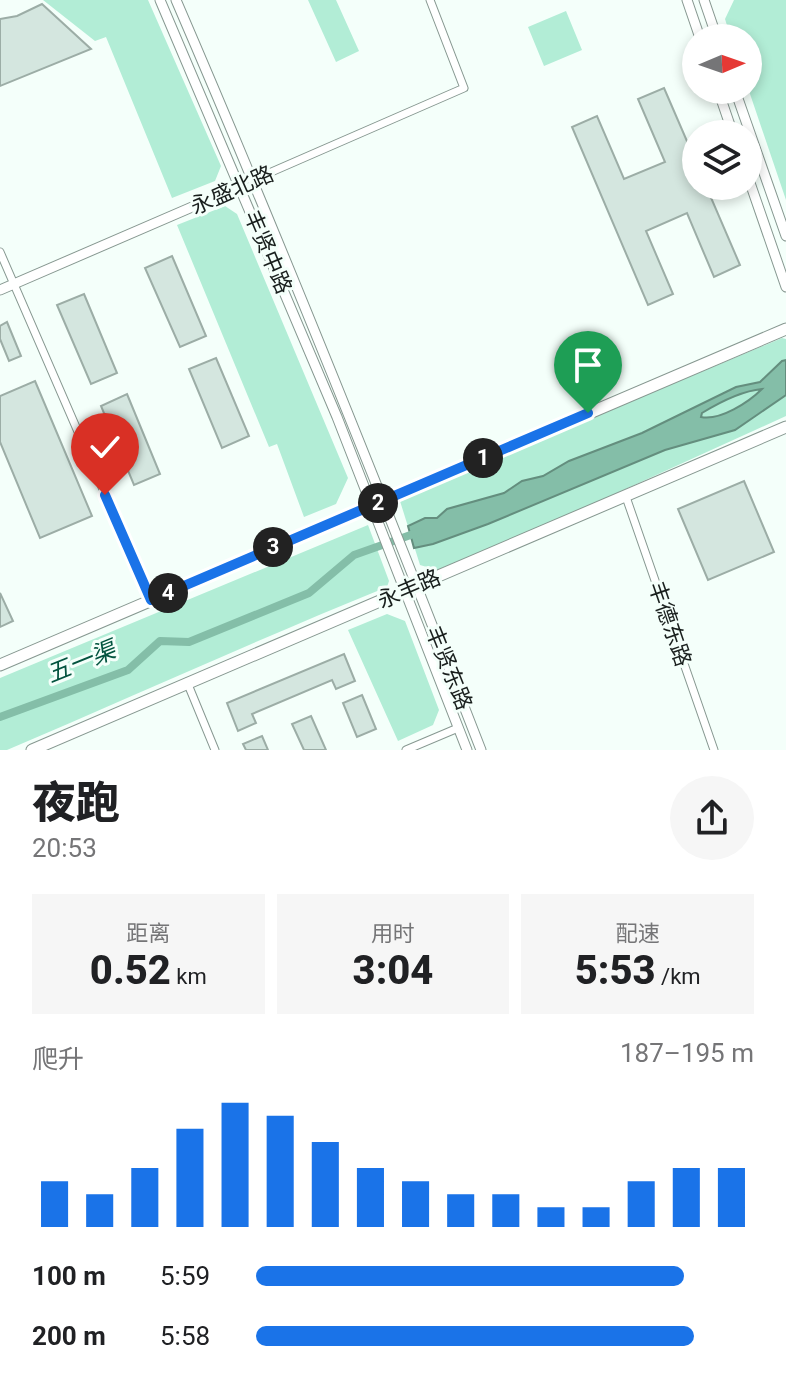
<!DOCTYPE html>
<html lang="zh">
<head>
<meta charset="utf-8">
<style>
  :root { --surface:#fff; --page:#f6f6f6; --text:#202124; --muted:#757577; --accent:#1a73e8 }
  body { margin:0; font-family:Roboto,"Noto Sans SC",sans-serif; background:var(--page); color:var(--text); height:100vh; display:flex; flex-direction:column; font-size:30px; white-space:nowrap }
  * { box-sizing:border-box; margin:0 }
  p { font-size:26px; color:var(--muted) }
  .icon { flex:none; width:44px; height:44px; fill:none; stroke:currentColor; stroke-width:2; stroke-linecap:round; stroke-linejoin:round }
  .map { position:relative; height:750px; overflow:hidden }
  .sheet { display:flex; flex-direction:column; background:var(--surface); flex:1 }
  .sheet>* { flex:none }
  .needle { width:52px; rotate:88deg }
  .tools { position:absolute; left:682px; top:24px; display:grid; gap:16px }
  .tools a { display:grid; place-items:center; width:80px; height:80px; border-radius:50%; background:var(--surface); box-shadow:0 4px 12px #0003; font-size:40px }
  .pin { position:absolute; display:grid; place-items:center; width:68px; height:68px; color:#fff; margin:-82px -34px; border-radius:50% 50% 50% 0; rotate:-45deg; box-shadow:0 0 8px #0007 }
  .pin .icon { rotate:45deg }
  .km { position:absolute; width:40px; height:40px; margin:-20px; border-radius:50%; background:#222; color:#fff; font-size:22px; line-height:40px; text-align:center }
  .round { display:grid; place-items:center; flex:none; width:84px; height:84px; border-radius:42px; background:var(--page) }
  .summary { display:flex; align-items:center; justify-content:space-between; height:136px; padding:0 32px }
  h1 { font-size:44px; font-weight:800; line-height:60px }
  .figures { display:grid; grid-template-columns:repeat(3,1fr); gap:12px; height:136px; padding:8px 32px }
  .figures div { display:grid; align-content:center; border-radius:0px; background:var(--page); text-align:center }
  .figures b { font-size:40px; font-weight:800 }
  .figures small { font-size:22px; font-weight:400 }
  .figures p { font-size:22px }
  .chart { height:224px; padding:16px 32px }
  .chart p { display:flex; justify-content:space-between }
  .chart svg { width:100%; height:144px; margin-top:8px; stroke:var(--accent); stroke-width:6 }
  ul { padding:0 32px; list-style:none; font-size:26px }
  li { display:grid; grid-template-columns:128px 96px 1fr; align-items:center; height:60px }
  li i { height:20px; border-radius:10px; background:var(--accent) }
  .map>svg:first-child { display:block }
  .green { fill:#b2edd6 }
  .water { fill:#84bea8; stroke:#648e7e; stroke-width:2; fill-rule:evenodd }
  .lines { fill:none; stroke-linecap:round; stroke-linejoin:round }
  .canal { stroke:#84bea8; stroke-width:8 }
  .building { fill:#d4e6df; stroke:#9cada6; stroke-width:2 }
  .minor-casing { stroke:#879891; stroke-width:9 }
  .tertiary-casing { stroke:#879891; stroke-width:11 }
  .primary-casing { stroke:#879891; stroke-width:13 }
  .minor { stroke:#fff; stroke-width:7 }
  .tertiary { stroke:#fff; stroke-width:9 }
  .primary { stroke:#fff; stroke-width:11 }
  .route-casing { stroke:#fff; stroke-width:16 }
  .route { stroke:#1a73e8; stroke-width:10 }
  .labels { text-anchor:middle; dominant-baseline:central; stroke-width:6; stroke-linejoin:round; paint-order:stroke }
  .street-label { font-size:22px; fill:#191f1d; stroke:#f4fffa }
  .water-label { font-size:24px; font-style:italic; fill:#03543f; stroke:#f4fffa }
</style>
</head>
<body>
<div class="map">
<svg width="786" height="750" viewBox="0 0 786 750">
  <rect width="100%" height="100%" fill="#f4fffa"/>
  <path class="green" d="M43,0H148L221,166L215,181L172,198L106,37L95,41Z
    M308,0H336L359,51L336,62Z
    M734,0H786V200L748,88V38H731L725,19Z
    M566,11L582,50L544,66L528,27Z
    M225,206L237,214L348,478L336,504L304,517L277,444L269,447L177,225Z
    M782,338L786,339V416L586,507L437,570L420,565L400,501L417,491Z
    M368,525L389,581L387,587C259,639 134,696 7,750H0V678Z
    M387,614L405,621L439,710L433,725L398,741L348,630Z"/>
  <path class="water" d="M786,360V395L735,430L665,450L488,524L433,544L414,548L408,526L425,518H437L447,509L504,493L522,481L543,476L569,461L642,433L736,387L760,382L782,361ZM762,389C749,402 720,421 701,417L702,413C720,402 741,391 762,389Z"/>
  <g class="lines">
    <path class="canal" d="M0,717L128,670L160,641L189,642L309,593L354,555L419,532"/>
  </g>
  <path class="building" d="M42,4L91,49L0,86V19L17,16Z
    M664,88L696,162V186H706L740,265L714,277L687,213L646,231L673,294L648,305L572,127L597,116L624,179L665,162L638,99Z
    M172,256L206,336L180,347L145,268Z
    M84,294L117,373L91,384L57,305Z
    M7,322L21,356L9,361L0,339V326Z
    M216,358L249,436L222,448L189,369Z
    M35,381L92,516L40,538L0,442V396Z
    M127,394L160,474L134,485L101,406Z
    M744,481L774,552L708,580L678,509Z
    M0,593L13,621L0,627Z
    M344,654L355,681L336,689L332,680L252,714L256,723L238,731L227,703Z
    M362,695L376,729L357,737L343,703Z
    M311,716L326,750H304L292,724Z
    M262,736L268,750H246L243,744Z"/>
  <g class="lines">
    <defs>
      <path id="minor" d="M253,180L464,88L430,0
        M0,252L151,600
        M626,497L714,750
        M187,682L215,750
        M406,750L458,728"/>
      <path id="tertiary" d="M160,0L337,417L467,750
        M176,0C283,248 383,498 481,750
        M687,0L700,38
        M704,0L717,38
        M718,90L733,134
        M735,90L786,236
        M748,177L786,287
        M0,290L243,185"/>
      <path id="primary" d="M0,665L786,329
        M32,750L786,427"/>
    </defs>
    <use href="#minor" class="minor-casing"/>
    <use href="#tertiary" class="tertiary-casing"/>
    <use href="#primary" class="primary-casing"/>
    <use href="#minor" class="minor"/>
    <use href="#tertiary" class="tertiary"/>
    <use href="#primary" class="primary"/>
  </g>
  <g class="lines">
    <defs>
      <path id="route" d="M105,495L151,600L588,413"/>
    </defs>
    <use href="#route" class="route-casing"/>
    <use href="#route" class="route"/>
  </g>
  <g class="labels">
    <g class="street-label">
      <text transform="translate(232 190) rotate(-24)">永盛北路</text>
      <text transform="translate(268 252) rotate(67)">丰贤中路</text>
      <text transform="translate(409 589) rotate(-23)">永丰路</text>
      <text transform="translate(670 624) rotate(71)">丰德东路</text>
      <text transform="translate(449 668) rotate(68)">丰贤东路</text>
    </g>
    <g class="water-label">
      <text transform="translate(81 662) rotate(-22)">五一渠</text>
    </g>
  </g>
</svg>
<div class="tools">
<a><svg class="needle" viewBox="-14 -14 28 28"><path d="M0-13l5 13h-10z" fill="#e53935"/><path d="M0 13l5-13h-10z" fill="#757577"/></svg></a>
<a><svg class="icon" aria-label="layers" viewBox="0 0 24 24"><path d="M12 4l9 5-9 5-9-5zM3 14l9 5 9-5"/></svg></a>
</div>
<div class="pin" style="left:588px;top:413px;background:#1e9e55"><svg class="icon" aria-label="arrive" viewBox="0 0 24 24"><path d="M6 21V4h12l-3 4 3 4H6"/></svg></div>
<div class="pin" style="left:105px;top:495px;background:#d93025"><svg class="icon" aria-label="check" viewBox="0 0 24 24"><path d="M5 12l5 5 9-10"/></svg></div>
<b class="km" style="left:483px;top:458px">1</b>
<b class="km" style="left:378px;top:503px">2</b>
<b class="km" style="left:273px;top:547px">3</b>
<b class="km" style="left:168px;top:593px">4</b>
</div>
<section class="sheet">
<div class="summary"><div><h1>夜跑</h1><p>20:53</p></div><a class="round"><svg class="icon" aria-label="share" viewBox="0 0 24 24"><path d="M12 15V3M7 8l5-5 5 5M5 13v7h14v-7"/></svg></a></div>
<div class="figures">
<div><p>距离</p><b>0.52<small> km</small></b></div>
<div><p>用时</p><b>3:04</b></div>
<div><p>配速</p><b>5:53<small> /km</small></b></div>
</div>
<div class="chart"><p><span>爬升</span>187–195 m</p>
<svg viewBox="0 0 160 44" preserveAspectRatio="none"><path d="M5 44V30M15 44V34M25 44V26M35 44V14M45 44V6M55 44V10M65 44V18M75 44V26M85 44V30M95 44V34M105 44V34M115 44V38M125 44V38M135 44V30M145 44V26M155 44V26"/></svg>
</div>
<ul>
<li><b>100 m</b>5:59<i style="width:86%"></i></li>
<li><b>200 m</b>5:58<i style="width:88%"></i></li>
</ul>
</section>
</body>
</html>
